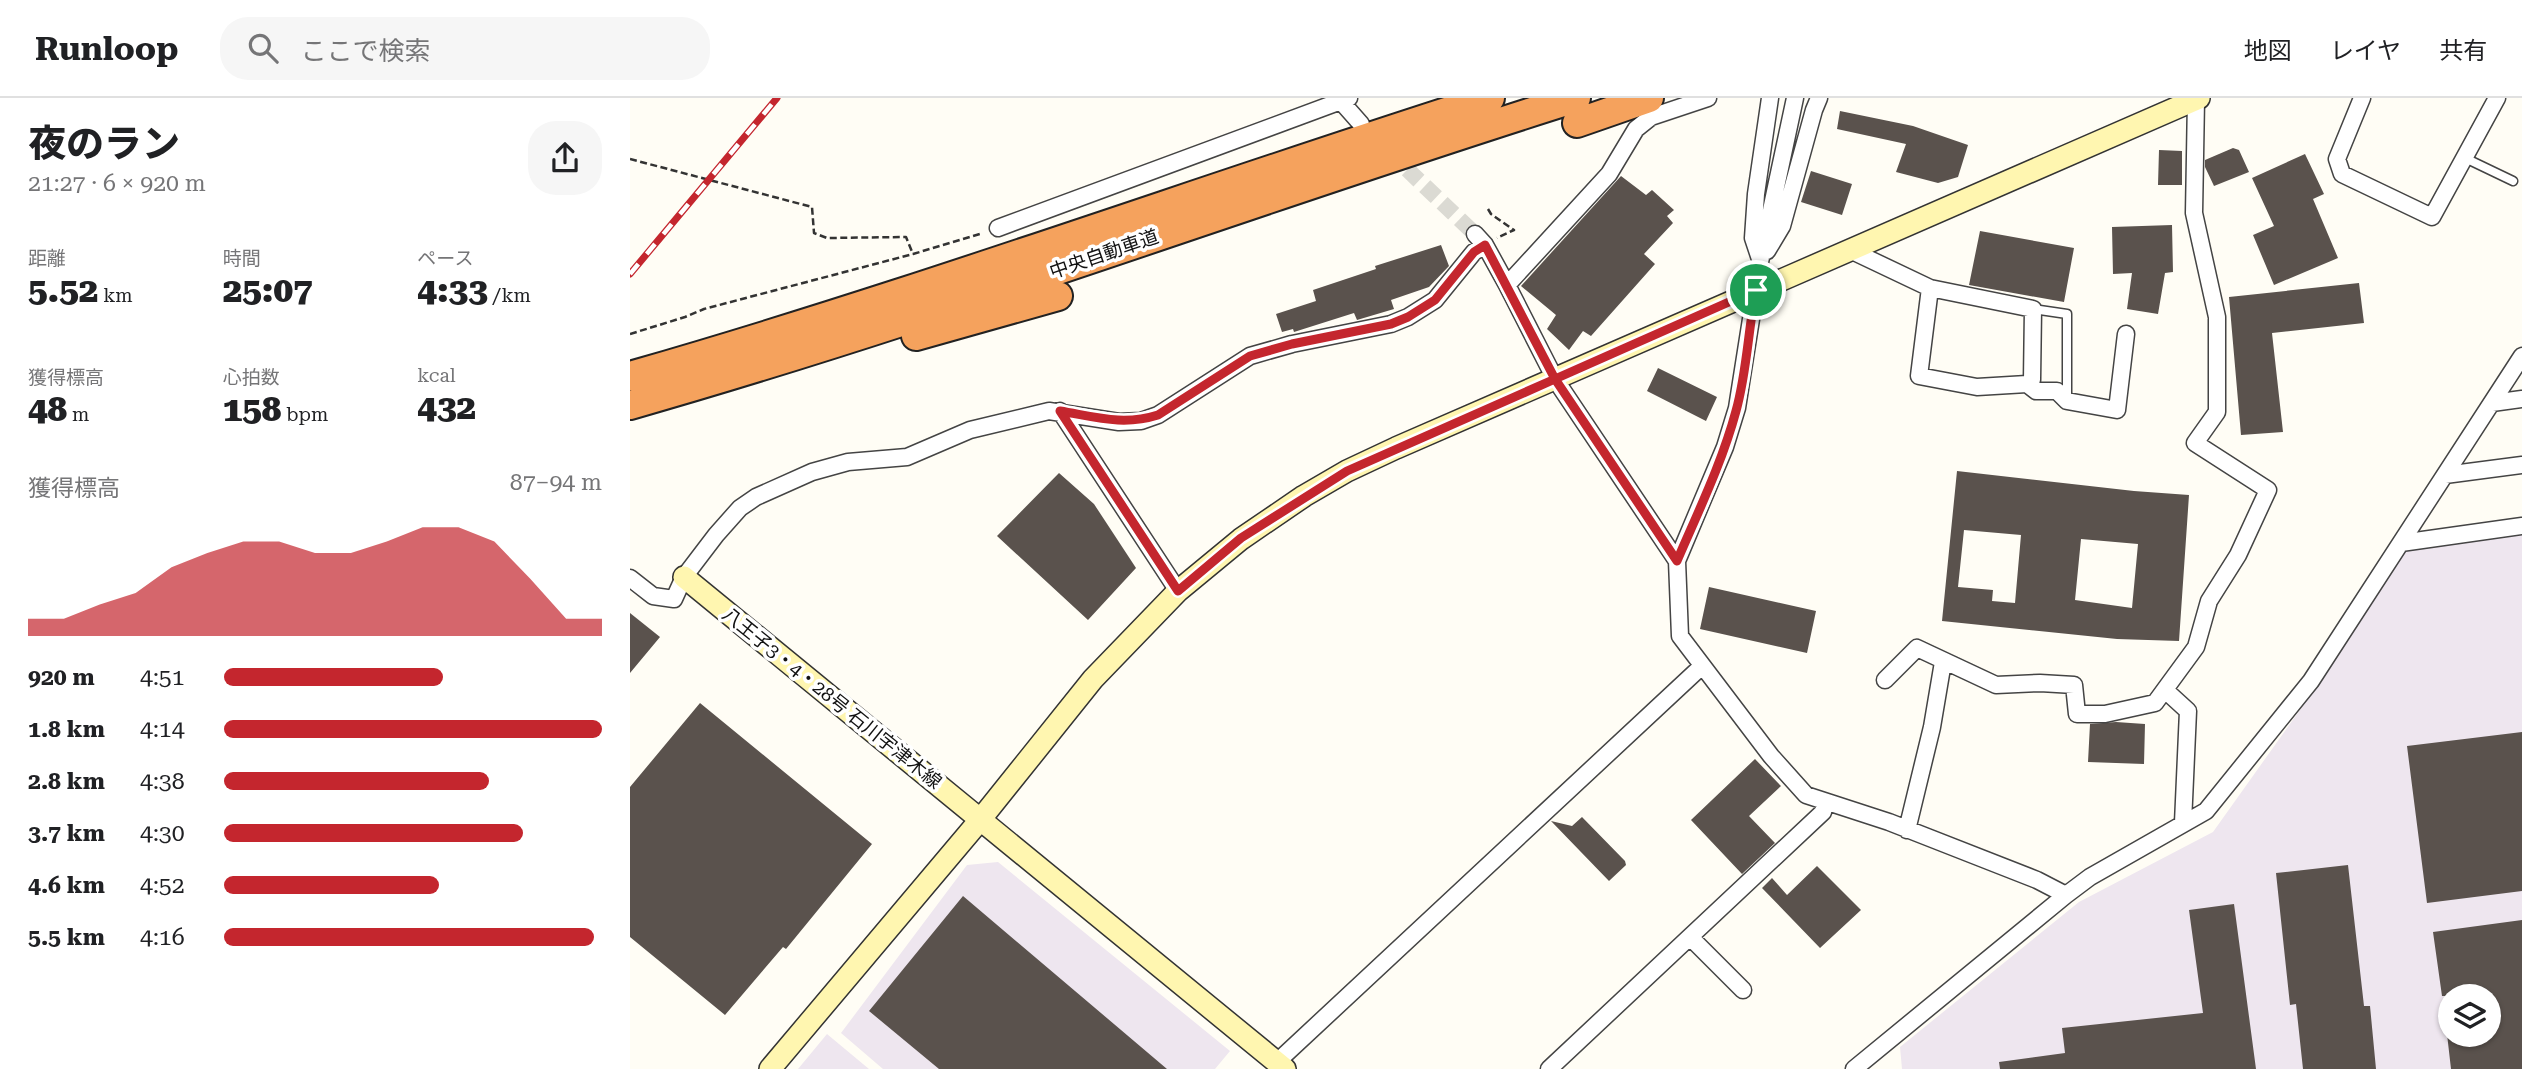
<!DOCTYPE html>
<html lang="ja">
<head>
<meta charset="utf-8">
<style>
  :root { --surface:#fff; --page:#f6f6f6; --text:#202124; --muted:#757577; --line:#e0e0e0; --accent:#c4262e }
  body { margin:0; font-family:"Roboto Serif","Noto Sans JP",serif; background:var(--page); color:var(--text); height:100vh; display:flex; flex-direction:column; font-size:26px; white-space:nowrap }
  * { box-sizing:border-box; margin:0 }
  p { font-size:23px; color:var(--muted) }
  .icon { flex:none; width:38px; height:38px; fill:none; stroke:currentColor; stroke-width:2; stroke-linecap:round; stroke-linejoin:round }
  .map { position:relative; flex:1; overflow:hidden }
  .drawer { display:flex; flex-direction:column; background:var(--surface); width:630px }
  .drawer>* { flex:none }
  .tools { position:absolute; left:1808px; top:886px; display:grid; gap:14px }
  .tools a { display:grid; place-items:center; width:63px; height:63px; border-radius:50%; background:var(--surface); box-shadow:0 2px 5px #0004; font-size:35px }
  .pin { position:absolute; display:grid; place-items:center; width:60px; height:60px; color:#fff; margin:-30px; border:4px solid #fff; border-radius:50%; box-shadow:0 2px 7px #0007 }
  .round { display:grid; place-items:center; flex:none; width:74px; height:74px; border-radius:28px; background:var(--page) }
  .head { display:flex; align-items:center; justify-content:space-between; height:119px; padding:0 28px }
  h1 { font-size:38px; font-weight:800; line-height:52px }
  .metrics { display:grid; grid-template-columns:repeat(3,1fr); gap:10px; height:119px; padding:7px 28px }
  .metrics div { display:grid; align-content:center }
  .metrics b { font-size:35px; font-weight:800 }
  .metrics small { font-size:19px; font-weight:400 }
  .metrics p { font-size:19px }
  .chart { height:196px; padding:14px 28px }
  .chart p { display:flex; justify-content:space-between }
  .chart svg { width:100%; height:126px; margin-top:7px; fill:var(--accent); opacity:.7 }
  ul { padding:0 28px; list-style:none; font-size:23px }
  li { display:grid; grid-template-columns:112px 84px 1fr; align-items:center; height:52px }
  li i { height:18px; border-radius:9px; background:var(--accent) }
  header { display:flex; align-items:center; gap:42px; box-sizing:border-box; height:98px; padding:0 35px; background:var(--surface); border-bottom:2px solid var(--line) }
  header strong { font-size:33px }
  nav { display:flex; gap:38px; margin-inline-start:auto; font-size:24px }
  .search { width:490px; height:63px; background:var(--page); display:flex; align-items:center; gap:18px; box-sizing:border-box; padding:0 24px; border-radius:28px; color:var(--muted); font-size:26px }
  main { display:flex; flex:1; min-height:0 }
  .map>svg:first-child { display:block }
  .industrial { fill:#eee6ef; fill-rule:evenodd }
  .building { fill:#5a524d; fill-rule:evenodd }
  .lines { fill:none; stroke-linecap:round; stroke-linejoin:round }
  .street-tunnel { stroke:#dbdad3; stroke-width:16; stroke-dasharray:16 8; stroke-linecap:butt }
  .lane-casing { stroke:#444; stroke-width:11 }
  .street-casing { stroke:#444; stroke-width:19 }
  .secondary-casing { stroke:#333; stroke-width:24 }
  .highway-casing { stroke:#222; stroke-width:32 }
  .path { stroke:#333; stroke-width:2.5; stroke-dasharray:7 3.5; stroke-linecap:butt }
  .lane { stroke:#fff; stroke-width:8 }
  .street { stroke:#fff; stroke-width:16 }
  .secondary { stroke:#fff6b0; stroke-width:21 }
  .highway { stroke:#f5a25d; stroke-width:28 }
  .rail-casing { stroke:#c4262e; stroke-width:7 }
  .rail { stroke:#fff; stroke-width:4.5; stroke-dasharray:13; stroke-linecap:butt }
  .route-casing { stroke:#fff; stroke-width:14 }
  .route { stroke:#c4262e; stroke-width:9 }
  .labels { text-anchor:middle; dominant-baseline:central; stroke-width:7; stroke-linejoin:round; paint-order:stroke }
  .street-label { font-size:19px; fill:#111; stroke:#fff }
</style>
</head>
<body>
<header>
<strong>Runloop</strong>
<div class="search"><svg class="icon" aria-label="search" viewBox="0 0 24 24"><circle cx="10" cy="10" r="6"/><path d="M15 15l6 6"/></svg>ここで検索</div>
<nav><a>地図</a><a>レイヤ</a><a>共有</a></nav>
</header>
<main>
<section class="drawer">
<div class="head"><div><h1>夜のラン</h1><p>21:27 · 6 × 920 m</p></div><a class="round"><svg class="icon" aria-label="share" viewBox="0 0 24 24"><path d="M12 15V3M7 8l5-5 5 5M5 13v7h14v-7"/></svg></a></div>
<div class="metrics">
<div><p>距離</p><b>5.52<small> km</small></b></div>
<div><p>時間</p><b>25:07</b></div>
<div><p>ペース</p><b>4:33<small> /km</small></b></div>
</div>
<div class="metrics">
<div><p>獲得標高</p><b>48<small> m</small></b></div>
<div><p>心拍数</p><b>158<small> bpm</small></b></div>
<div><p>kcal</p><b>432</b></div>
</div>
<div class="chart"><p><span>獲得標高</span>87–94 m</p>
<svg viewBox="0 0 160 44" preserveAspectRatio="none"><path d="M0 44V38L10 38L20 33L30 29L40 20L50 15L60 11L70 11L80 15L90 15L100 11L110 6L120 6L130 11L140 24L150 38L160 38V44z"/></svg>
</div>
<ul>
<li><b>920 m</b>4:51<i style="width:58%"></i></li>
<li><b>1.8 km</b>4:14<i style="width:100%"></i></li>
<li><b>2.8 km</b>4:38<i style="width:70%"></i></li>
<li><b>3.7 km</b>4:30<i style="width:79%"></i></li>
<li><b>4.6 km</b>4:52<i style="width:57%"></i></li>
<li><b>5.5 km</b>4:16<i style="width:98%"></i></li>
</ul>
</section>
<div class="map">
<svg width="1892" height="971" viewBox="0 0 1892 971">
  <rect width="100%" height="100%" fill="#fffdf5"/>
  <path class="industrial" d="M1892,437V971H1272L1270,949L1449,804L1583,734L1682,595L1776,452ZM1820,898H1858V936H1820Z
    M368,764L600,953L585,971H253L211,935L337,767Z
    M197,936L239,971H168Z"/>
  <path class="building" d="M1210,13L1283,28L1338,47L1328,79L1308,85L1266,74L1276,46L1207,31Z
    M1603,50L1609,52L1619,74L1584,88L1575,69V62Z
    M1529,52L1552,53V87H1528Z
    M1675,56L1694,96L1683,101L1708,160L1644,187L1623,137L1644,128L1622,80Z
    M1181,73L1222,86L1212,117L1171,104Z
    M991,78L1016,97L1022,92L1044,112L1037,118L1043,125L1014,156L1025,166L961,238L953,233L939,252L917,231L926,217L891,188Z
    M1542,127L1543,174L1535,175L1528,216L1497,211L1502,175L1483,176L1482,129Z
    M1350,133L1444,150L1434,204L1339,187Z
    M811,147L819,168L799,189L761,202L764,211L727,222L724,215L664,234L663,231L652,234L646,216L686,203L683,192L746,171L745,168Z
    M1729,185L1734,225L1642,235L1653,334L1611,337L1599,199Z
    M1028,270L1087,299L1076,323L1017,293Z
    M1327,373L1504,393L1559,397L1549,543L1487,541L1312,523ZM1334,432L1391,437L1385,505L1362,503L1363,492L1328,489ZM1451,441L1508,446L1502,510L1445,502Z
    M429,375L464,406L506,470L458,522L367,438Z
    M1079,489L1186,513L1177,555L1070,531Z
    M0,515L30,539L0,575Z
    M70,605L242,746L156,851L153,849L95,917L0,839V689Z
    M1486,624L1515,626L1514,666L1458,664L1460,626Z
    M1892,634V793L1797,805L1777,648Z
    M1125,661L1151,688L1119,718L1145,745L1112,776L1061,722Z
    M952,719L995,763L996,767L979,783L921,723L942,728Z
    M1718,767L1734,908H1740L1746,971H1673L1666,906L1660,907L1646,775Z
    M1187,768L1231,812L1190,850L1132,790L1142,780L1157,797Z
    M333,798L537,971H309L239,913Z
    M1604,806L1626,971H1370L1369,964L1435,955L1432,930L1573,915L1559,812Z
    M1892,822V971H1821L1817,936H1858V898H1812L1803,834Z"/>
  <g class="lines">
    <path class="street-tunnel" d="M760,55L845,136"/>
    <defs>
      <path id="lane" d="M1835,60L1883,83
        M1403,211L1437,216V301"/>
      <path id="street" d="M708,0L731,26
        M1165,0L1130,164L1107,310L1095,349L1047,463L1050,538L1141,658L1176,697L1259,724L1407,782L1436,797
        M1732,0L1707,61L1712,76L1802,119L1867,0
        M368,130L719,0
        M845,136L855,147L877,187L925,281L1047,463
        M1220,152L1300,190L1403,211L1402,282L1397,286L1347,289L1289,278L1300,190
        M1137,153L1152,128L1184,12L1189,0
        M1130,161L1123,140L1126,96L1140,0
        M877,187L979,76L1006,31L1021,19L1078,0
        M1397,286L1406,293H1427L1437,303L1487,312L1496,236
        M1862,305L1892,301
        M430,313L548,493
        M1815,377L1892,367
        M1771,445L1892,428
        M0,480L23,498L44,501L54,479L86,437L110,410L126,399L182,374L218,364L277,359L340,332L419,313L489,324L511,323L528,317L620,258L662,246L761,226L778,219L805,202L844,154L855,147
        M1255,582L1287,550L1366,587L1410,585L1444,587L1447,616H1475L1525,605L1566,549L1579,503L1608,457L1638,392L1565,345L1587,314V219L1564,115L1566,1
        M1535,592L1558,613L1553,725
        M1277,732L1302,629L1313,564
        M1060,839L1113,892
        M647,964L1072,568
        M919,971L1193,714L1195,705
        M1224,971L1436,797L1460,779L1576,713L1681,583L1892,258"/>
      <path id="secondary" d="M54,479L655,971
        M140,971L350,722L463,581L548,493L611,441L674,398L717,373L766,350L1569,0"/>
      <path id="highway" d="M947,25L1019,0
        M286,238L428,198
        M0,278C290,195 573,91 860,0
        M0,307C319,216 630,99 946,0"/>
    </defs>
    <use href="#lane" class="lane-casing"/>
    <use href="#street" class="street-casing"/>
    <use href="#secondary" class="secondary-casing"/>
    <use href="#highway" class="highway-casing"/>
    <path class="path" d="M0,61L182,109L184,135L197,140L276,139L283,156
      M858,111L861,116L884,132L867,140
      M0,236L55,219L74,211L283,156L353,135"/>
    <use href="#lane" class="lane"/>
    <use href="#street" class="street"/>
    <use href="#secondary" class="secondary"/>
    <use href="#highway" class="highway"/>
    <defs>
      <path id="rail" d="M0,176L147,0"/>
    </defs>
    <use href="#rail" class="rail-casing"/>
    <use href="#rail" class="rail"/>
  </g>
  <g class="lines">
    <defs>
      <path id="route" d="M1126,192L925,281L855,147L844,154L805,202L778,219L761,226L662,246L620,258L528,317C493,328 466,319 430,313L548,493L611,440L717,373L925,281L1047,463C1068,414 1092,365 1106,313C1117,274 1118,232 1126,192"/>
    </defs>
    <use href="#route" class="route-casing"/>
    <use href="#route" class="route"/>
  </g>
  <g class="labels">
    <g class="street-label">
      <text transform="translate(474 156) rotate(-19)">中央自動車道</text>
      <text transform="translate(202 600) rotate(39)">八王子3・4・28号 石川宇津木線</text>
    </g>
  </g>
</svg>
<div class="tools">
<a><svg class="icon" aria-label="layers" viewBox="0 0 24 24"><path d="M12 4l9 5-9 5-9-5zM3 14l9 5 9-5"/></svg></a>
</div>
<div class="pin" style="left:1126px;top:192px;background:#1e9e55"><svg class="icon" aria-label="arrive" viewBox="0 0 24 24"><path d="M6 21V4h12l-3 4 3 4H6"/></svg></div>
</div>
</main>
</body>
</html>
